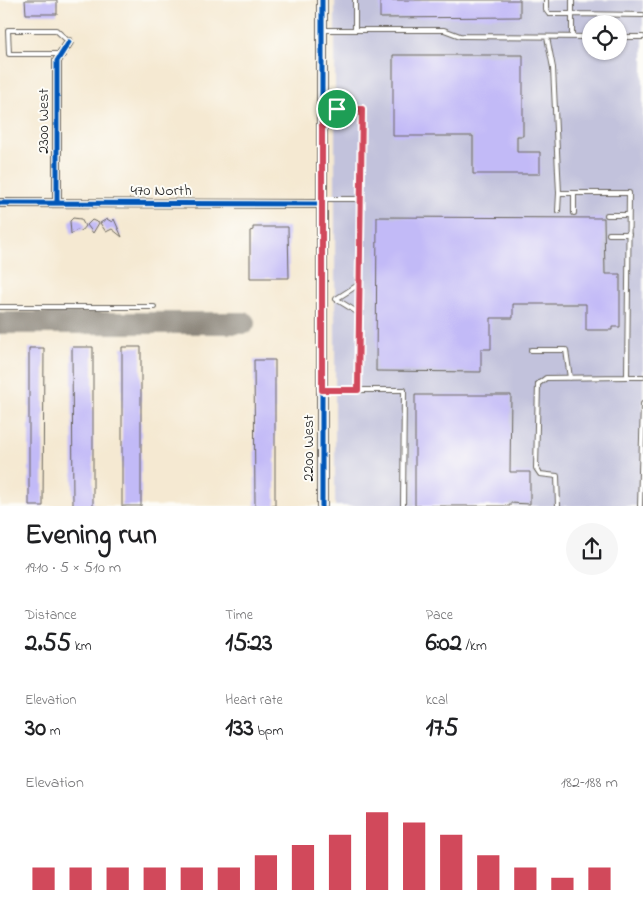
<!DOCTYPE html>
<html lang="en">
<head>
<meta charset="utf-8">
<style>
  :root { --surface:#fff; --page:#f6f6f6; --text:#202124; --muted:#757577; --accent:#d1495b }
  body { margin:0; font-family:"Indie Flower",sans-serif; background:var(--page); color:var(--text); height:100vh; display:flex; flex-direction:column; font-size:19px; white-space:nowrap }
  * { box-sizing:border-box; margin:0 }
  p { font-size:16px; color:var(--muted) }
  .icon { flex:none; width:28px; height:28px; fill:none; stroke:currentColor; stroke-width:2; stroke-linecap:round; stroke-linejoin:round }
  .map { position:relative; height:506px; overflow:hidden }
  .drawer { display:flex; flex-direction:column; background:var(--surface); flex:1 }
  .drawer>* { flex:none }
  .buttons { position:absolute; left:582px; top:15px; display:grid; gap:10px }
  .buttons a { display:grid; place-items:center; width:45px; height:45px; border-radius:50%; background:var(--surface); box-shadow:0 1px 4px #0004; font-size:25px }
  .pin { position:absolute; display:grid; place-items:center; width:42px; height:42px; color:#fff; margin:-21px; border:2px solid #fff; border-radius:50%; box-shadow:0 1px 5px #0007 }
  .round { display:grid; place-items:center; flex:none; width:52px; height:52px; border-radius:26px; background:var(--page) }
  .overview { display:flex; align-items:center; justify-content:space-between; height:85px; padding:0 25px }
  h1 { font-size:28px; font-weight:700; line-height:38px }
  .metrics { display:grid; grid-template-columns:repeat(3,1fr); gap:8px; height:85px; padding:5px 25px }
  .metrics div { display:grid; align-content:center }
  .metrics b { font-size:25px; font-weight:700 }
  .metrics small { font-size:14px; font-weight:400 }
  .metrics p { font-size:14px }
  .chart { height:140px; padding:10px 25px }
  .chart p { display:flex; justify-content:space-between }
  .chart svg { width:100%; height:90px; margin-top:5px; stroke:var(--accent); stroke-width:6 }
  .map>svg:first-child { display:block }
  .industrial { fill:#c2c2dc; fill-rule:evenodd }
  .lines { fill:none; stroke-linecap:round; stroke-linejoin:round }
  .taxiway { stroke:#888277; stroke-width:22 }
  .building { fill:#c2baf7 }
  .service-casing { stroke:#68645c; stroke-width:6 }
  .minor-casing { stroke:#68645c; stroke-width:10 }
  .tertiary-casing { stroke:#68645c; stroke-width:12 }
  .service { stroke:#fff; stroke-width:4 }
  .minor { stroke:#fff; stroke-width:8 }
  .tertiary { stroke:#fff; stroke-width:10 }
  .cycleway-casing { stroke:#fdfcf7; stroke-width:8 }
  .cycleway { stroke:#0057b8; stroke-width:5 }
  .route-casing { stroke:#fff; stroke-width:10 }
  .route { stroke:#d1495b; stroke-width:6 }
  .labels { text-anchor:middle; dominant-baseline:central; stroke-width:4; stroke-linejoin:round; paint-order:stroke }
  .street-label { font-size:16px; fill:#1c1c1c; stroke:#fdfcf7 }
</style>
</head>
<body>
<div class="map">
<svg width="643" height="506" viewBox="0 0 643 506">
  <rect width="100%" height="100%" fill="#fdfcf7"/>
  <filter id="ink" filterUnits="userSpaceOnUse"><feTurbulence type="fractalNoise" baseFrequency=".02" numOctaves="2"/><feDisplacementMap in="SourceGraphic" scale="10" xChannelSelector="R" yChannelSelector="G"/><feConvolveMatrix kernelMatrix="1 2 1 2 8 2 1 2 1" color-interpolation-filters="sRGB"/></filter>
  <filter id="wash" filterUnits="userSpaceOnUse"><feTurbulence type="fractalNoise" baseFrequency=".0096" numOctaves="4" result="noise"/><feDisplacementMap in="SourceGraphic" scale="20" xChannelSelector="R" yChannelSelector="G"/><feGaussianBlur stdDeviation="1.12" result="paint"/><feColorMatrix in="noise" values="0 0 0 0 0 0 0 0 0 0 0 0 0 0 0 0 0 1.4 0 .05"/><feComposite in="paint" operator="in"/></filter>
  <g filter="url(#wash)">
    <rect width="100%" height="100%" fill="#f5e9d2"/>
    <path class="industrial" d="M335,0H643V506H335ZM591,24H619V51H591Z"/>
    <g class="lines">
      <path class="taxiway" d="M0,323H244"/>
    </g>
    <g id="blocks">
      <path class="building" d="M25,0H57V14H26Z
        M380,0H520V17L380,18Z
        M393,55H523V136H517V152H540V174H473V136H393Z
        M377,217L604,218L605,274H620V327H612V330H586V304H513V318H491V349H481V372L376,371Z
        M73,218L81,219L85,226L81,231L77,230L71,234L70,221Z
        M107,219L112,222L114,219L122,237L112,229L106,232L100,223Z
        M92,220L99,223L93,233L87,225Z
        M253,227H288L289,278H250V231L253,230Z
        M72,347H93V506H73Z
        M122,347H141V506H122Z
        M29,348H44L43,506H29Z
        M254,360H275V506H255Z
        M415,395H511L510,472H530V504L510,503V506H415Z"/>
    </g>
  </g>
  <g filter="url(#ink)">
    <use href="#blocks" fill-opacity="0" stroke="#68645c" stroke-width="1"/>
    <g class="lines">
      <defs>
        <path id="service" d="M355,0V30
          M546,0V10L549,14H572V37
          M572,0V14L643,15
          M322,30H444L460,36L591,37
          M547,37L553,68L559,193H629L627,377L546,378L538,384L536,468L540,474L557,476L558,506
          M619,37H643
          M60,54H9L8,30H56L69,42
          M322,199H362V109H324
          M558,211L559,193
          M574,213V193
          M607,215H628
          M609,234H629
          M0,307H154
          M357,312L336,299L358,285
          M531,350H566L570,378
          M627,377H643
          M322,390H404L403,506
          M358,390L360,214L362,199
          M640,506L643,404"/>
        <path id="minor" d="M0,203L322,204
          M57,203V61L69,42"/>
        <path id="tertiary" d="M322,0V506"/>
      </defs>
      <use href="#service" class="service-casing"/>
      <use href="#minor" class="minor-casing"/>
      <use href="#tertiary" class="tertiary-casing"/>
      <use href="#service" class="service"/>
      <use href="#minor" class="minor"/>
      <use href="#tertiary" class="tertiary"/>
      <defs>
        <path id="cycleway" d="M322,0V506
          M0,203L322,204
          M57,203V61L69,42"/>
      </defs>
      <use href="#cycleway" class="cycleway-casing"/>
      <use href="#cycleway" class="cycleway"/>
    </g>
  </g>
  <g class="lines" filter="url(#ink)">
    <defs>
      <path id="route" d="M322,109H362L358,390H322Z"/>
    </defs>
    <use href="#route" class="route-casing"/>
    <use href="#route" class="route"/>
  </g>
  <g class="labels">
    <g class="street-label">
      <text transform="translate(44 121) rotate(-90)">2300 West</text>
      <text x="161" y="191">470 North</text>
      <text transform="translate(309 448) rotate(-90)">2200 West</text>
    </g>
  </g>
</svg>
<div class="buttons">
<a><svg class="icon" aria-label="locate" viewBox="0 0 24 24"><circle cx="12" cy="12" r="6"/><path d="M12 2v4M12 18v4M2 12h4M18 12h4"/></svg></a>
</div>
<div class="pin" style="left:337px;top:109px;background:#1e9e55"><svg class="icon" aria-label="arrive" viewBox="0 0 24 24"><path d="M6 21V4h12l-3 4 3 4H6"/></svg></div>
</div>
<section class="drawer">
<div class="overview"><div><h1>Evening run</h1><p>19:10 · 5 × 510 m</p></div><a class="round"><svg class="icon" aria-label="share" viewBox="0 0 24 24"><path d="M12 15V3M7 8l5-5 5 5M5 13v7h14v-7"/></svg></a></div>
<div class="metrics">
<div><p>Distance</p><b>2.55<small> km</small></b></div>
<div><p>Time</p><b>15:23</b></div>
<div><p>Pace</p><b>6:02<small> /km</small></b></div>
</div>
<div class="metrics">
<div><p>Elevation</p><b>30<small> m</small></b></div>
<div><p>Heart rate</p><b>133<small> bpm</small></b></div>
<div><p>kcal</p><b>175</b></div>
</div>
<div class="chart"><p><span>Elevation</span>182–188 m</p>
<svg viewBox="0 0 160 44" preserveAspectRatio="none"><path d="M5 44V33M15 44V33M25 44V33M35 44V33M45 44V33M55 44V33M65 44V27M75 44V22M85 44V17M95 44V6M105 44V11M115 44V17M125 44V27M135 44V33M145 44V38M155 44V33"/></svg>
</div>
</section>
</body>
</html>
